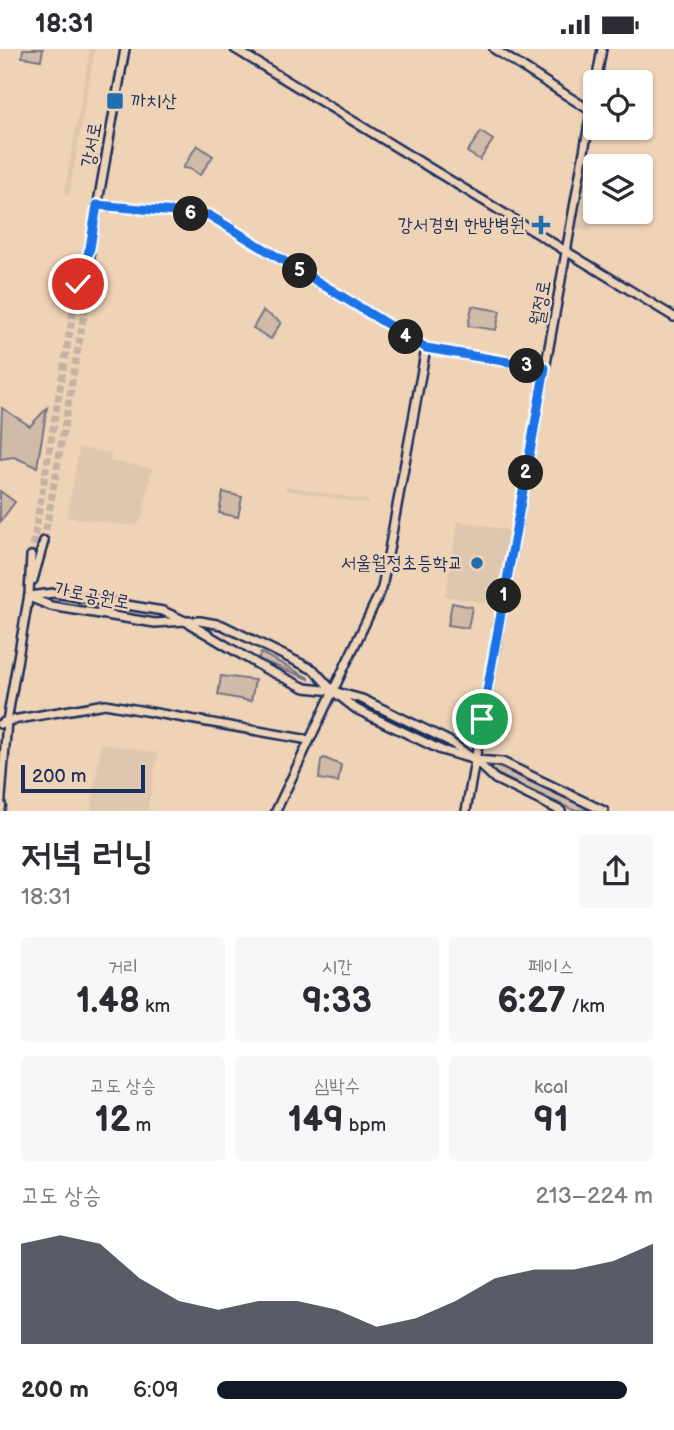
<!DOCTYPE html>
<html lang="ko">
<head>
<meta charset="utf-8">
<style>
  :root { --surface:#fff; --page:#f7f7f7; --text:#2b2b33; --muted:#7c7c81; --accent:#111827 }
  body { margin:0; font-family:"Balsamiq Sans","Poor Story",sans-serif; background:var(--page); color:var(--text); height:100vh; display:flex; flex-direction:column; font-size:26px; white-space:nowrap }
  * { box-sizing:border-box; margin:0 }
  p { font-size:23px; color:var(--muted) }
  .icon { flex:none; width:38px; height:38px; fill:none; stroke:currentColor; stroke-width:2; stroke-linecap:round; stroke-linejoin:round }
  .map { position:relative; height:762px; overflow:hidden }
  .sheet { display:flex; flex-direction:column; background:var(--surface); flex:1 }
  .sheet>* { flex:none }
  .fabs { position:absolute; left:583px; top:21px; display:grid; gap:14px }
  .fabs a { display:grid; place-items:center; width:70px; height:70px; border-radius:7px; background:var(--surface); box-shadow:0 2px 5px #0004; font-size:35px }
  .scale { position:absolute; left:21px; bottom:18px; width:124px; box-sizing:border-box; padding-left:7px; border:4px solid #1b2f5e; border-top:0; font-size:19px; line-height:24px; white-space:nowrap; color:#1b2f5e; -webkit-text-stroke:5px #efd3b6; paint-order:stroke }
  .pin { position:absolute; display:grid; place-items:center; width:60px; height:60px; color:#fff; margin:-30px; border:4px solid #fff; border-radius:50%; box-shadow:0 2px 7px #0007 }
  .km { position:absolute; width:35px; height:35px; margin:-18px; border-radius:50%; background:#222; color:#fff; font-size:19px; line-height:35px; text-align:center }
  .round { display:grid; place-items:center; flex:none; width:74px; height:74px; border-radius:7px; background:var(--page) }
  .head { display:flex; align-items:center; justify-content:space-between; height:119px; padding:0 21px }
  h1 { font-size:38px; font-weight:700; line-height:52px }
  .figures { display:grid; grid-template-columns:repeat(3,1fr); gap:10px; height:119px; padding:7px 21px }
  .figures div { display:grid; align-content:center; border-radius:7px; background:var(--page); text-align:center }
  .figures b { font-size:35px; font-weight:700 }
  .figures small { font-size:19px; font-weight:400 }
  .figures p { font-size:19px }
  .chart { height:196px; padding:14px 21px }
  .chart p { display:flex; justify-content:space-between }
  .chart svg { width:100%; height:126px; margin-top:7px; fill:var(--accent); opacity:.7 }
  ul { padding:0 21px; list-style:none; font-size:23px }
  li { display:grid; grid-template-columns:112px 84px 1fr; align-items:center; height:52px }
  li i { height:18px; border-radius:9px; background:var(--accent) }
  .status { display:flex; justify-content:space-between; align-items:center; height:49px; padding:0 35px; background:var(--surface); direction:ltr }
  .status svg { height:19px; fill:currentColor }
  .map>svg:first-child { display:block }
  .built { fill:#dfc7af }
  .green { fill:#d0bba9; stroke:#767584; stroke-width:2 }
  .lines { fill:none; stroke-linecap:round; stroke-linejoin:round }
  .secondary-tunnel { stroke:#c5b2a4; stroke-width:7; stroke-dasharray:7 3.5; stroke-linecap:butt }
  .secondary-casing { stroke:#1b2f5e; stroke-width:12 }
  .primary-casing { stroke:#1b2f5e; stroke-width:13 }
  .secondary { stroke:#efd3b6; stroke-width:7 }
  .primary { stroke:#efd3b6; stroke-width:8 }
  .route-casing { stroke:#fff; stroke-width:14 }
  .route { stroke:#1a73e8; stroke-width:9 }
  .poi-dot { fill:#1f6fb2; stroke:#efd3b6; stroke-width:2.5 }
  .labels { text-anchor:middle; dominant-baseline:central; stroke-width:5; stroke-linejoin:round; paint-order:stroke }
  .poi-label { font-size:19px; fill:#1b2f5e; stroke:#efd3b6; text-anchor:end }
  .street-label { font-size:19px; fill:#1b2f5e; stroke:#efd3b6 }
</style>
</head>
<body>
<div class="status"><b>18:31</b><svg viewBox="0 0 49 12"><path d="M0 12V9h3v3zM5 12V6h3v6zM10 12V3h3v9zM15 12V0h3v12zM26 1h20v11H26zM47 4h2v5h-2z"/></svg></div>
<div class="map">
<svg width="674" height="762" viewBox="0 0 674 762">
  <rect width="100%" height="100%" fill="#efd3b6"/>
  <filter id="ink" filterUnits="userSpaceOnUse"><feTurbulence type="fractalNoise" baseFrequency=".0143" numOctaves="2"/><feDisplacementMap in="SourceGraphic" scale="14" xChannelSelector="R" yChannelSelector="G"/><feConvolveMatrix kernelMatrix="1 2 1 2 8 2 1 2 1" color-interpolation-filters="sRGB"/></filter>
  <g filter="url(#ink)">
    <path class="built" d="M90,0H95L69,147L64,145Z
      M592,143L595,144V163L590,183L574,179L580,144L588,148Z
      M79,399L111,404L110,412L152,419L142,470L135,477L67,468Z
      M286,437L369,452L368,455L286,441Z
      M458,472L508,481L496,556L445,547Z
      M101,694L158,704L148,761H91Z"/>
    <path class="green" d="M23,0H43L41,11L22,8Z
      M481,83L493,91L480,111L467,103Z
      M197,96L213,107L200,126L190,120L183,119Z
      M472,257L500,262L496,281L468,277Z
      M263,262L281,273L271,290L253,279Z
      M2,359L30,377L47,359L37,418L14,408L0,410Z
      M0,442L15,453L0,473Z
      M223,443L242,448L238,468L219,464Z
      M452,554L472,558L468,579L448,576Z
      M261,604L309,629V630L258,610Z
      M221,627L255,631L251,652L218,646Z
      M324,709L341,716L338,733L319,730L321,711Z
      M494,716L591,761H573L491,722Z"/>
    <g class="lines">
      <path class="secondary-tunnel" d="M44,492L89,237
        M31,507L78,235"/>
      <defs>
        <path id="secondary" d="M235,0L674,268
          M494,0L591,62
          M596,33L602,0
          M97,156L209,166L426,299L545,319
          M78,235L87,209
          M89,237L90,199L125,0
          M33,531L44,492
          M29,547L54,544L163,562L185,572H200L222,576L314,621L333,642L362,650L449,692L475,711L502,713L604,762
          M29,548L51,557L155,574L185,572L262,618L305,639L333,642L356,660L441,701L475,711L495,730L561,762
          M0,675L7,672L105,655L309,691
          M0,762L7,672L29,545L31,507
          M276,762L382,539L426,299
          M466,762L595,41"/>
        <path id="primary" d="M0,757H1"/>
      </defs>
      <use href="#secondary" class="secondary-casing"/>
      <use href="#primary" class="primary-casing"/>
      <use href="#secondary" class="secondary"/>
      <use href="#primary" class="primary"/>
    </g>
  </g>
  <g class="lines" filter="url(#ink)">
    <defs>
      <path id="route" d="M78,235L90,199L97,156L209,166L426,299L545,319L482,670"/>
    </defs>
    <use href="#route" class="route-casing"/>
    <use href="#route" class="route"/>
  </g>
  <g class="poi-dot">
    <rect x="106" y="43" width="18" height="18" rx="3.5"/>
    <path d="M537.5 165.5h7v7h7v7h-7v7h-7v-7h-7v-7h7z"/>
    <circle cx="477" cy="514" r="7"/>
  </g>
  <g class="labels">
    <g class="poi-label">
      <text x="131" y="52" text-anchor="start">까치산</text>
      <text x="525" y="176">강서경희 한방병원</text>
      <text x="463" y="514">서울월정초등학교</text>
    </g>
    <g class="street-label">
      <text transform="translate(92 96) rotate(-80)">강서로</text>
      <text transform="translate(541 254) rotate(-80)">월정로</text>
      <text transform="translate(92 547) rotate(11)">가로공원로</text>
    </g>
  </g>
</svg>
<div class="fabs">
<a><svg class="icon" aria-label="locate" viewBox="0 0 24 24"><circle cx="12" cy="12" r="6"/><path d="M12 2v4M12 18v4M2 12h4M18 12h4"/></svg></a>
<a><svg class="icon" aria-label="layers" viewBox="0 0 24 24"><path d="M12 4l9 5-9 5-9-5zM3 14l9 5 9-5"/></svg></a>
</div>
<div class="scale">200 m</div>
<div class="pin" style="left:482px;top:670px;background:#1e9e55"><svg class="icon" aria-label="arrive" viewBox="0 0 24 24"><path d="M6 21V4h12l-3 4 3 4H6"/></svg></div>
<div class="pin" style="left:78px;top:235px;background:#d93025"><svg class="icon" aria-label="check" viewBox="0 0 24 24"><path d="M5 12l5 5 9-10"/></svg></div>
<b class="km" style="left:504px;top:547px">1</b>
<b class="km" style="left:526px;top:424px">2</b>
<b class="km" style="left:527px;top:317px">3</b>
<b class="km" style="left:406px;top:288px">4</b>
<b class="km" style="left:300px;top:222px">5</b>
<b class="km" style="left:191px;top:165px">6</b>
</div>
<section class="sheet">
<div class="head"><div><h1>저녁 러닝</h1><p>18:31</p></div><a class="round"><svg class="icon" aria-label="share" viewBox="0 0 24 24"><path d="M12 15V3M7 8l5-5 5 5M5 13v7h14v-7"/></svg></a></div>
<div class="figures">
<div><p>거리</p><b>1.48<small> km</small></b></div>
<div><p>시간</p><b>9:33</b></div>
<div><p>페이스</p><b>6:27<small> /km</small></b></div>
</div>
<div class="figures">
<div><p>고도 상승</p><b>12<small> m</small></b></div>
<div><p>심박수</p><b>149<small> bpm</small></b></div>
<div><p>kcal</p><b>91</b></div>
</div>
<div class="chart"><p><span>고도 상승</span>213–224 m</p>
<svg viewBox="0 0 160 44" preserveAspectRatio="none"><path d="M0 44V9L10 6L20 9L30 21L40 29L50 32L60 29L70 29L80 32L90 38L100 35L110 29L120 21L130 18L140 18L150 15L160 9V44z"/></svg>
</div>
<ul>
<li><b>200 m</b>6:09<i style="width:94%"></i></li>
</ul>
</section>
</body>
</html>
